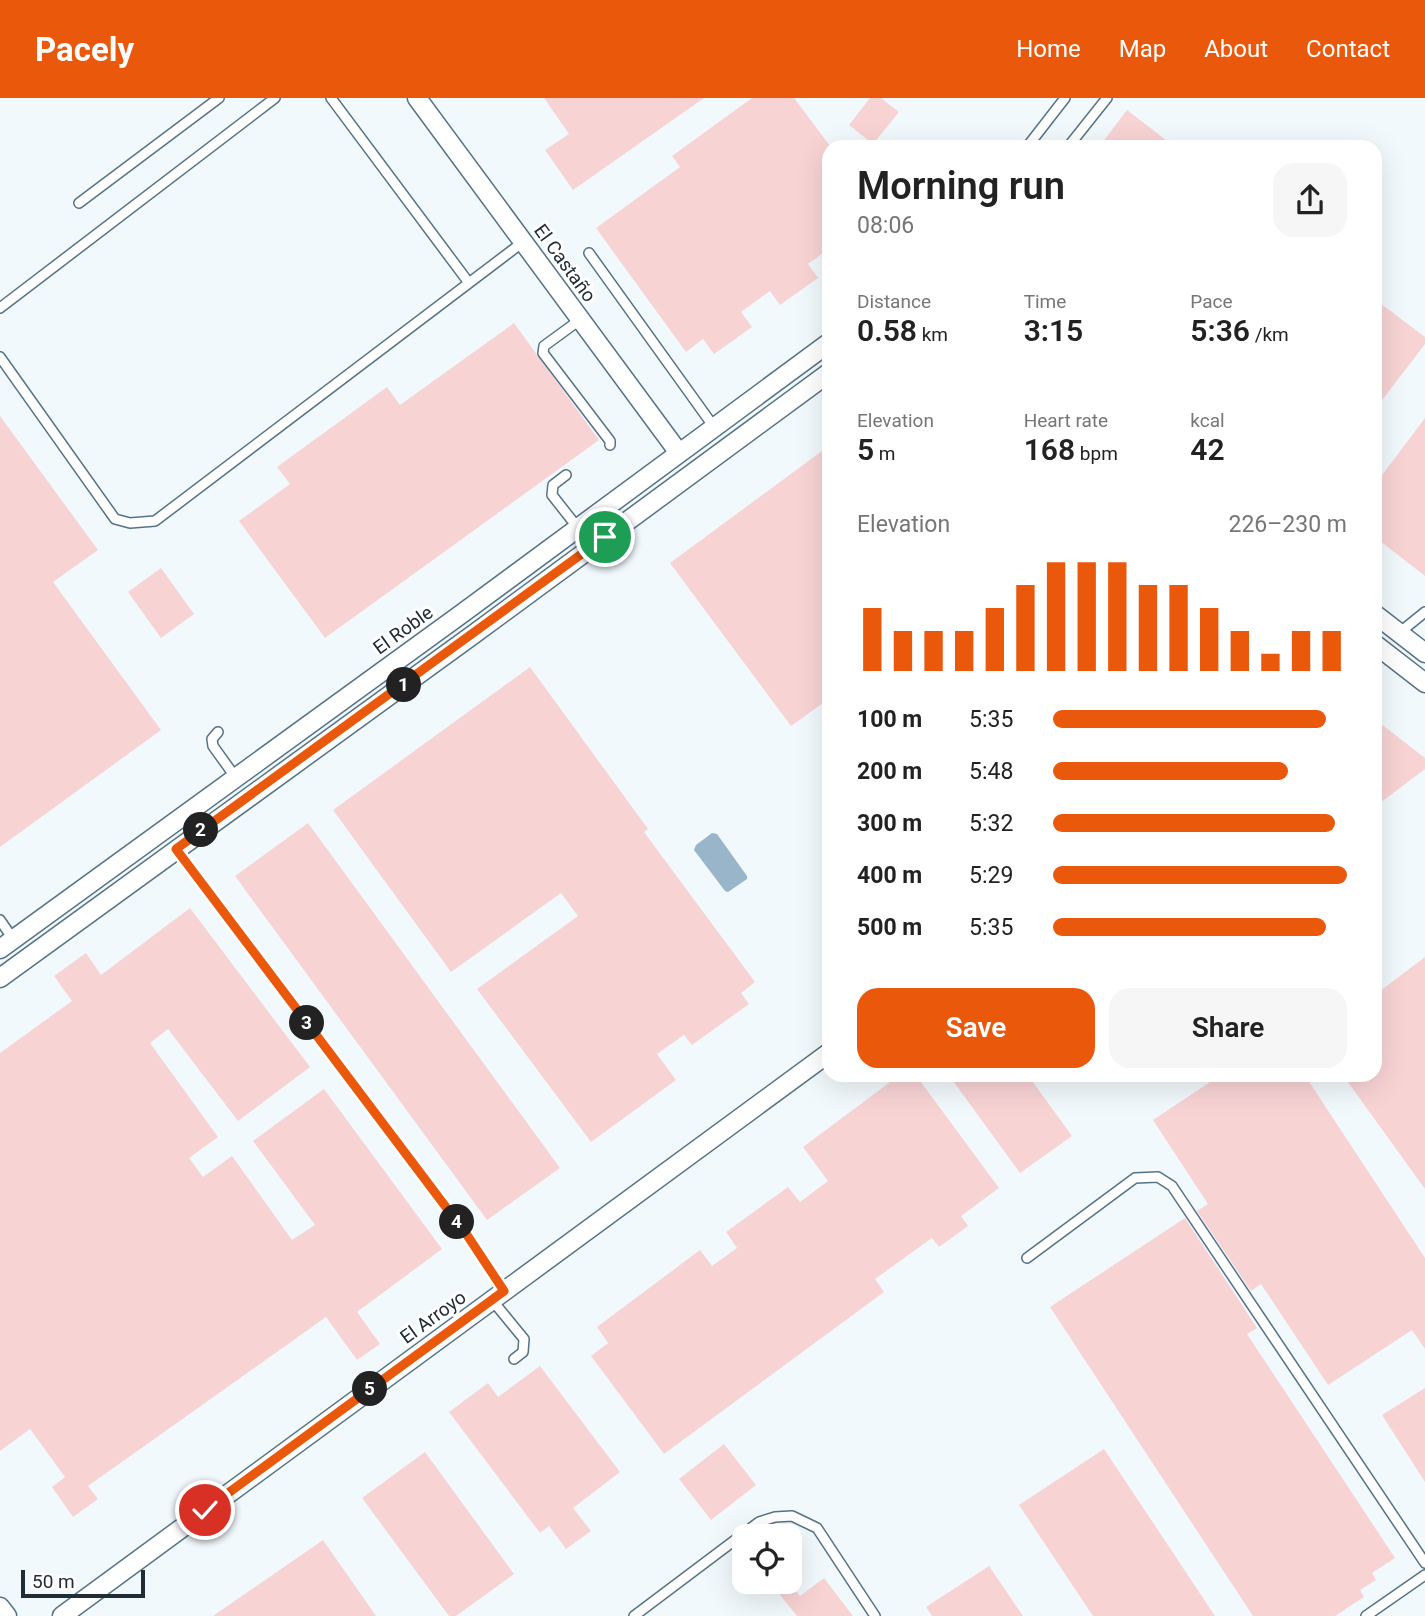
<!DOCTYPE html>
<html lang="en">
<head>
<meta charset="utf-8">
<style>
  :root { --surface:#fff; --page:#f6f6f6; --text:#222; --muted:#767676; --accent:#ea580c }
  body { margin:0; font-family:Roboto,sans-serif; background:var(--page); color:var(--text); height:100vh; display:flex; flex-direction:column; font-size:26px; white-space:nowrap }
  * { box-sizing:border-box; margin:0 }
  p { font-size:23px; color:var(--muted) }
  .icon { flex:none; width:38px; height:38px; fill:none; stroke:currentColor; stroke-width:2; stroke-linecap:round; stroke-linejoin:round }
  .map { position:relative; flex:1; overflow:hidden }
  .details { position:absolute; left:822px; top:42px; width:560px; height:942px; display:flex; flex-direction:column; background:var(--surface); border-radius:21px; box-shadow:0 7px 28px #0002 }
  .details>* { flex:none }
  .buttons { position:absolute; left:732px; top:1426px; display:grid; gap:14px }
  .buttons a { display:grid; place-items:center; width:70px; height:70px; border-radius:14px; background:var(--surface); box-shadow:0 7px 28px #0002; font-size:35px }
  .scale { position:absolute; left:21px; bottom:18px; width:124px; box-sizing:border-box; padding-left:7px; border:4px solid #212d36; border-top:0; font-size:19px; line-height:24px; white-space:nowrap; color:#212d36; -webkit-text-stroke:5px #fff; paint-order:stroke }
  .pin { position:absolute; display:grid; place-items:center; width:60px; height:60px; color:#fff; margin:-30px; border:4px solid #fff; border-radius:50%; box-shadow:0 2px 7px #0007 }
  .km { position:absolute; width:35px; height:35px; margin:-18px; border-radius:50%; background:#222; color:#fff; font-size:19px; line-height:35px; text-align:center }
  .round { display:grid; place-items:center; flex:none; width:74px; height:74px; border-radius:21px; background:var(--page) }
  .headline { display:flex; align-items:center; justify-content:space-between; height:119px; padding:0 35px }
  h1 { font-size:38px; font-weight:600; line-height:52px }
  .stats { display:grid; grid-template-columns:repeat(3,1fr); gap:10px; height:119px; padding:7px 35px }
  .stats div { display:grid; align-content:center }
  .stats b { font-size:30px; font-weight:600 }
  .stats small { font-size:19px; font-weight:400 }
  .stats p { font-size:19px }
  .chart { height:196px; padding:14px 35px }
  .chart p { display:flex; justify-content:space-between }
  .chart svg { width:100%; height:126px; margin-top:7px; stroke:var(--accent); stroke-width:6 }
  .cta { display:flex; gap:14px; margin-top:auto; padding:14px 35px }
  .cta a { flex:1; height:80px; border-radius:21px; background:var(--accent); color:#fff; font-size:28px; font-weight:600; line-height:80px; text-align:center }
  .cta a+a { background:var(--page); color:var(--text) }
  ul { padding:0 35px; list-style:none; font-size:23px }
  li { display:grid; grid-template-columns:112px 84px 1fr; align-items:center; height:52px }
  li i { height:18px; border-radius:9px; background:var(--accent) }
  header { display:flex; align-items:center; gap:42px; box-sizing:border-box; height:98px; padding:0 35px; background:var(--accent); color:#fff }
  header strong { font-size:33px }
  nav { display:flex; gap:38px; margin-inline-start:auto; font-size:24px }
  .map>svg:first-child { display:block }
  .water { fill:#99b5c9 }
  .building { fill:#f8d3d4 }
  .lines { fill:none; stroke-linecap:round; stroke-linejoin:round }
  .lane-casing { stroke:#557387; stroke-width:12 }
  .street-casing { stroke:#557387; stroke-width:21 }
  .lane { stroke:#fff; stroke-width:9 }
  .street { stroke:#fff; stroke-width:18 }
  .route-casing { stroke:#fff; stroke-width:14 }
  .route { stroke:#ea580c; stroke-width:9 }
  .labels { text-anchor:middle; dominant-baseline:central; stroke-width:6; stroke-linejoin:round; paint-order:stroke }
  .street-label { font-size:19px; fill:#212d36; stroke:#fff }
</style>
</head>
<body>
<header>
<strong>Pacely</strong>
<nav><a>Home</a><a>Map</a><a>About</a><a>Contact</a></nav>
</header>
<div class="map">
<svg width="1425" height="1518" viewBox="0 0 1425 1518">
  <rect width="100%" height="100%" fill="#f2f9fd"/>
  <path class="water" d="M712,735L717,736L747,778V781L728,794L725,793L694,752L696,747Z"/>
  <path class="building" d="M544,0H704L573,92L545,52L569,36Z
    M752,0H794L830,48V150L808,166L818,180L780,207L770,193L741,214L752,229L714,256L703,241L686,254L596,130L680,69L672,58Z
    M870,0H881L899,14L873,46L849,27Z
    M1127,12L1175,49H1099Z
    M1376,202L1425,239V246L1376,310Z
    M514,225L599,342L325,540L239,423L290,386L277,369L387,289L400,307Z
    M0,318L98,452L53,484L161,632L0,749Z
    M1425,320V478L1376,440V385Z
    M830,347V600L791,628L670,465Z
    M161,470L194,516L161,540L128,494Z
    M530,569L648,731L644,734L755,884L741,895L749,906L692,947L684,937L657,956L676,982L591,1044L477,891L578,818L561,795L451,874L333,712Z
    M1376,622L1425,660V671L1376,708Z
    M308,725L560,1070L487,1122L235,778Z
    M190,810L310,969L238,1023L168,931L150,945L218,1039L189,1060L203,1079L232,1058L292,1142L315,1127L253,1043L324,991L442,1151L357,1214L380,1246L357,1262L326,1219L88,1388L98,1401L73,1419L52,1389L65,1379L30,1331L0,1353V955L72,903L54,878L86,855L101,877Z
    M1425,859V1091L1342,976H1376V896Z
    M901,976H915L999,1090L961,1118L968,1128L939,1149L932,1140L875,1181L884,1194L664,1356L591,1258L608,1245L597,1229L700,1152L712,1168L737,1150L726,1134L788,1089L800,1104L828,1083L803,1049Z
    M948,976H1027L1072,1038L1020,1075Z
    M1222,976H1304L1425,1160V1251L1412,1232L1328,1287L1261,1186L1251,1193L1197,1113L1208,1106L1153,1022Z
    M1185,1120L1257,1230L1247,1236L1395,1460L1372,1475L1376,1482L1360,1492L1364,1499L1335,1518H1253L1050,1209Z
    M540,1268L620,1374L573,1410L591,1433L566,1451L549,1428L540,1435L449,1314L488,1285L498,1299Z
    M1425,1290V1384L1382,1317Z
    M724,1346L756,1387L711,1422L679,1381Z
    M1104,1351L1215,1518H1093L1019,1407Z
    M425,1354L514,1476L456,1518H449L362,1400Z
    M323,1442L376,1518H213Z
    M989,1468L1023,1518H932L926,1509Z
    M824,1480L853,1518H797L780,1497L792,1488L800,1498Z"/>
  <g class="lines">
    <defs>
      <path id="lane" d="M331,0L469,185
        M1027,49L1065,0
        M1068,49L1107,0
        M79,105L219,0
        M589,155L714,329
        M0,210L275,0
        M581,221L544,248L543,255L610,343V347
        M0,259L115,421L130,425L155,423L523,144
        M566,377L553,387L552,397L578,430
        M1399,535L1425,514
        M218,634L212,641L213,648L236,680
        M176,751L467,1137L504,1193
        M0,822L13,841
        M1027,1160L1135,1080L1158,1079L1172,1088L1425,1465
        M492,1202L524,1241L523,1254L514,1261
        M634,1518L759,1424L775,1419L792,1418L817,1430L875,1518
        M1366,1518L1425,1477"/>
      <path id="street" d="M417,0L679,355
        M1376,517L1425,555
        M1376,547L1425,585
        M0,851L460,517L830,244
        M0,880L474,536L830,274
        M0,1509L7,1518
        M62,1518L830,954"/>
    </defs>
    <use href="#lane" class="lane-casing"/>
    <use href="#street" class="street-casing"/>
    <use href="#lane" class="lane"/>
    <use href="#street" class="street"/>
  </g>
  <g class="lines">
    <defs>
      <path id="route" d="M205,1412L504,1193L467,1137L176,751L605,439"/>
    </defs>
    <use href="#route" class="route-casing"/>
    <use href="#route" class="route"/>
  </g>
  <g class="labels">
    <g class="street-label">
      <text transform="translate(565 165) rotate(54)">El Castaño</text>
      <text transform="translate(403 532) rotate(-36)">El Roble</text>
      <text transform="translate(433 1219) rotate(-36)">El Arroyo</text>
    </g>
  </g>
</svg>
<div class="buttons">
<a><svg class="icon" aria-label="locate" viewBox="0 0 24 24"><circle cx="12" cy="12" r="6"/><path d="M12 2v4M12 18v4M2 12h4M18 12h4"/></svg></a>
</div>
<div class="scale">50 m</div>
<div class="pin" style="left:605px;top:439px;background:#1e9e55"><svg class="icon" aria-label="arrive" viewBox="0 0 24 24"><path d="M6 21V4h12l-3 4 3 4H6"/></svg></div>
<div class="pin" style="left:205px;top:1412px;background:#d93025"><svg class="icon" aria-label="check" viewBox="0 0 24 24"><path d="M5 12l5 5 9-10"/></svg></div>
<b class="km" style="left:404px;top:587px">1</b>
<b class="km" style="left:201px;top:732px">2</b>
<b class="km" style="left:307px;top:925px">3</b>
<b class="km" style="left:457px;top:1124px">4</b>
<b class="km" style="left:370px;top:1291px">5</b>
<section class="details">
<div class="headline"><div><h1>Morning run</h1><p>08:06</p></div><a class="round"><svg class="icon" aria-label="share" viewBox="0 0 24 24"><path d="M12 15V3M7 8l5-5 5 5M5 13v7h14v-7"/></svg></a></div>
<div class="stats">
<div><p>Distance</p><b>0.58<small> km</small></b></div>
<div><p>Time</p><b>3:15</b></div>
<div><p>Pace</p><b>5:36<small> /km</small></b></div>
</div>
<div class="stats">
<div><p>Elevation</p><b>5<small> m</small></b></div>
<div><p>Heart rate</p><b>168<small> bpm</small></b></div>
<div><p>kcal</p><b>42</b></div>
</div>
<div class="chart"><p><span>Elevation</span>226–230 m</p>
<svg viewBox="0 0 160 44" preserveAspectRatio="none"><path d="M5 44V22M15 44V30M25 44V30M35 44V30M45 44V22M55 44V14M65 44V6M75 44V6M85 44V6M95 44V14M105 44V14M115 44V22M125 44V30M135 44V38M145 44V30M155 44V30"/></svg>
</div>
<ul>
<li><b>100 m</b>5:35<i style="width:93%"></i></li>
<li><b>200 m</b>5:48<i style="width:80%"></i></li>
<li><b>300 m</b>5:32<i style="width:96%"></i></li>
<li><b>400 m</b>5:29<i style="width:100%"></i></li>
<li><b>500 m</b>5:35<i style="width:93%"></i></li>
</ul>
<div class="cta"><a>Save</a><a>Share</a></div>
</section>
</div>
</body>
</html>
